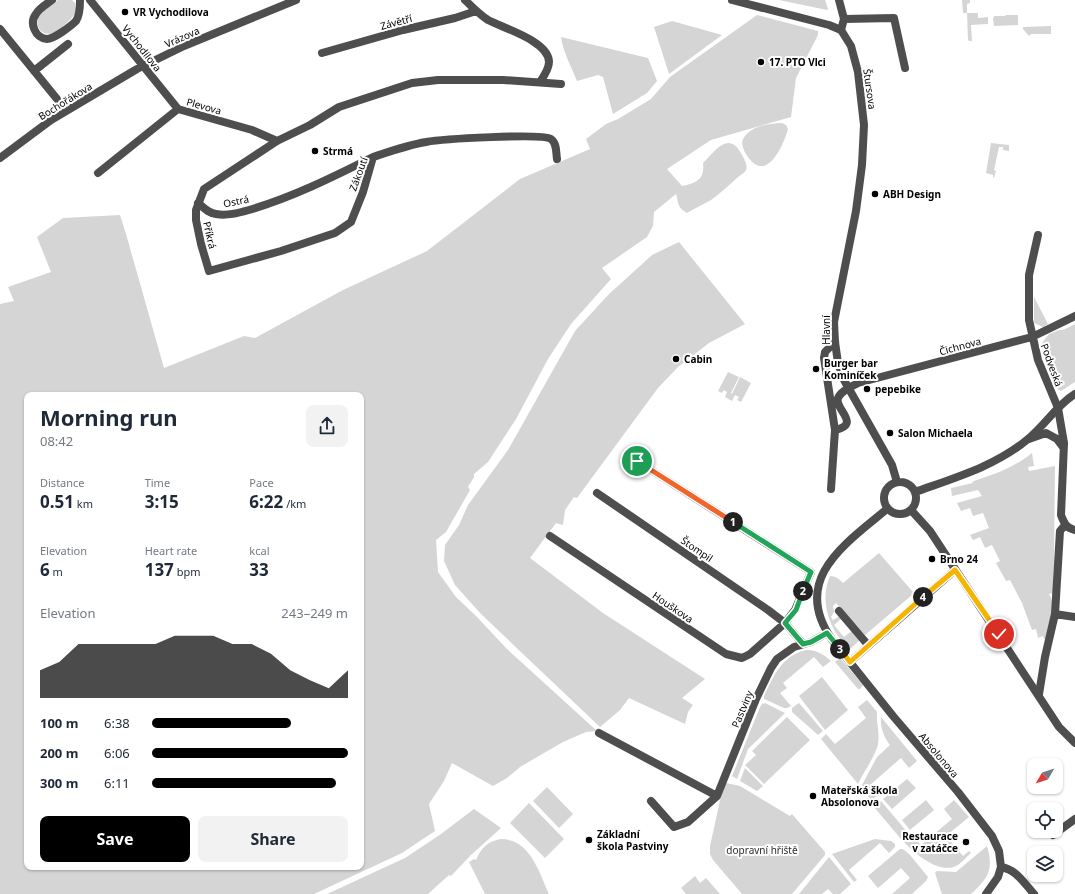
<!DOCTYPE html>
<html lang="en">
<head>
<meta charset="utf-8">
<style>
  :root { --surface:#fff; --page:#f2f2f3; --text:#1f2937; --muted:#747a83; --accent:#000 }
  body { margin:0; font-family:"Noto Sans",sans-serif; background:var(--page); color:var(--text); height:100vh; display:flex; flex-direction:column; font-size:15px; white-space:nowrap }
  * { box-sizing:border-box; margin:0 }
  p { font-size:13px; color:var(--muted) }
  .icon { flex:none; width:22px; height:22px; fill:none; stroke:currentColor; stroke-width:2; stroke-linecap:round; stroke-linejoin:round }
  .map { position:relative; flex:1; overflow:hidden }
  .drawer { position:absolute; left:24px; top:392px; width:340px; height:478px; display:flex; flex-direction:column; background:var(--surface); border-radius:8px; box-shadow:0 1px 3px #0004 }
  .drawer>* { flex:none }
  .needle { width:26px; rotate:231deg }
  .controls { position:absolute; left:1027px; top:758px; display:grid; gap:8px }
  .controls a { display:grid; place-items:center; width:36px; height:36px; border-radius:8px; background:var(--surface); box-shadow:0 1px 3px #0004; font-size:20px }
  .pin { position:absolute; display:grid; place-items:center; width:34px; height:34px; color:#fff; margin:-17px; border:2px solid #fff; border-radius:50%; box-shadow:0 1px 4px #0007 }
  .km { position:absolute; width:20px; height:20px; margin:-10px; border-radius:50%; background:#222; color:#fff; font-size:11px; line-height:20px; text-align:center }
  .round { display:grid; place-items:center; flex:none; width:42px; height:42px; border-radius:8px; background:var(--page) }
  .head { display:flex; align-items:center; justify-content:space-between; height:68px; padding:0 16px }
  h1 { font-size:22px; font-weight:700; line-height:30px }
  .metrics { display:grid; grid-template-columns:repeat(3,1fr); gap:6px; height:68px; padding:4px 16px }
  .metrics div { display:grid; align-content:center }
  .metrics b { font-size:17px; font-weight:700 }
  .metrics small { font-size:11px; font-weight:400 }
  .metrics p { font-size:11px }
  .chart { height:112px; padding:8px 16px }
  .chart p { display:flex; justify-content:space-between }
  .chart svg { width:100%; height:72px; margin-top:4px; fill:var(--accent); opacity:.7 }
  .action { display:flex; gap:8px; margin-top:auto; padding:8px 16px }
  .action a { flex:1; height:46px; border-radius:8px; background:var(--accent); color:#fff; font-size:16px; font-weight:700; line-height:46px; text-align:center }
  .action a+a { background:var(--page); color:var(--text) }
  ul { padding:0 16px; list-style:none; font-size:13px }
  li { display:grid; grid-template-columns:64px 48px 1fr; align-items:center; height:30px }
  li i { height:10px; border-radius:5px; background:var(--accent) }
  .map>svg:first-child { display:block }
  .green { fill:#d5d5d5; fill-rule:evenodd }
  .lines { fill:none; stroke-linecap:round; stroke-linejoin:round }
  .minor { stroke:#4e4e4e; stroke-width:8 }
  .tertiary { stroke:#4e4e4e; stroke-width:8 }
  .split-1-casing { stroke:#fff; stroke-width:8 }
  .split-2-casing { stroke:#fff; stroke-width:8 }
  .split-3-casing { stroke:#fff; stroke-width:8 }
  .split-4-casing { stroke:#fff; stroke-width:8 }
  .split-5-casing { stroke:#fff; stroke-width:8 }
  .split-1 { stroke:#f0652b; stroke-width:5 }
  .split-2 { stroke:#22a559; stroke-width:5 }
  .split-3 { stroke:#22a559; stroke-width:5 }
  .split-4 { stroke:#f5b400; stroke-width:5 }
  .split-5 { stroke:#f5b400; stroke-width:5 }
  .poi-dot { fill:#000; stroke:#fff; stroke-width:1.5 }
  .labels { text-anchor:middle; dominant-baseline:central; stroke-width:4; stroke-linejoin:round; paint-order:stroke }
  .poi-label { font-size:10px; font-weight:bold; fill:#000; stroke:#fff; text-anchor:start }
  .street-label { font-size:10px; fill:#000; stroke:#fff }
  .park-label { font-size:10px; fill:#2c2c2c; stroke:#fff }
</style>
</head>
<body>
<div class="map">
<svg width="1075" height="894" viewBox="0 0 1075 894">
  <rect width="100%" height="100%" fill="#fff"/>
  <path class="green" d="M58,0H72L75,3L76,12C73,18 59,31 53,33C43,37 33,26 39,16C43,10 52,5 58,0Z
    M779,0H825L828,9L827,10Z
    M962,0H970V3L967,4V13H978V18L988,17V24L971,25L972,41H969L968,40L967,13H963Z
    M757,15L818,31V35L796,78L791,117L711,140L667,169L682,186C697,183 705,179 703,163C716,150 729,130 742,155C744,159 748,165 746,170C745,173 740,175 737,178C729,185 721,193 711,200C704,204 695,208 687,213C677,207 679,204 676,194L654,212L653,226L647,237L602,268L611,279L571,324L548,359L516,419L488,462L474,474V477L468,487L470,490L446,532L436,540L438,572L456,597L476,616L507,649L597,731L586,732L563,742L520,767L507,778L493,786L452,763L444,781L429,804L435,831L402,853L314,894H0V304L14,301L8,287L51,272L37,237L63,218L120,215L126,234L164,368L244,336L255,338L343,290L427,251L520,179L590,149L586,139L606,124L618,119L651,99L670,77ZM27,395H361V867H27Z
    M1006,15H1018V25L994,26L993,19L994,16H1005Z
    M672,21L722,35L669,74L654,27Z
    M1051,26V34H1031L1029,36L1023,29V27Z
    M561,37L648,58L657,81L647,93L613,114L603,77L598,75L577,81C571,66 563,52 561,37Z
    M782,123L786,125L788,129C785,140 774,168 760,166C751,165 739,147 743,139C751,125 769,124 782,123Z
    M991,143L1009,145V151L1003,150V147H999L994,170L996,171L994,178L993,177V175L986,173Z
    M679,242L745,324L709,343L678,367L658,388L577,498L574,497L565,510L563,525L556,523L530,558L603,613L705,679L682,698L693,705L688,712L685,724L629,698L620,710L600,727L481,614L455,585L444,561L445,545L459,525L468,505L508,450L575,331L608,295L652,255Z
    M1034,297L1048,324L1043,327L1034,323Z
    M1075,324V382L1061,391C1051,387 1042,353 1042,343L1049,334L1059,330H1063Z
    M728,372L739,377L731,393L732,394L740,377L751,383L741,402L737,400L739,397L735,395L732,401L725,397L727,392L724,390L722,393L718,391Z
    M1032,453L1034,466L1028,467L1029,471L1055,466L1054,560L1053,593L1049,594C1057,606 1049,626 1046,639H1044L1043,636L1038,638L1036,629L1032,630L1022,603L1010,580L1006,581L996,563L1000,561L992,545L985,548L980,537L973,540L970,535L989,528L983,513L973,516L970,508L961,511L957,503L982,496L978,490L952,496L951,488L973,483L972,482L974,481C995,474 1015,467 1032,453Z
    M879,553L913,592L911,594L912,595L865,635L836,603L833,606L834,612L831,617L833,620L838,617L842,618L834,625L844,637L853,630L861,639L850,649H849C829,630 819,601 830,576C836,576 839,579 843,583Z
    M807,650C817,650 823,654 831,661L823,667L814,657L783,683L787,688L780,693L791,706L787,708H784L764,699V696C774,675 782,655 807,650Z
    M840,658L863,685L860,689H858L835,662Z
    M822,677L848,710L825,730L799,696Z
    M867,700L877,712C876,723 880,733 878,744C876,755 863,773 858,784L821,739L826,734L835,744L866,718L858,707Z
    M765,703L785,713L748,749L737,779L732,776L760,707L762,704Z
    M799,703L823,731L818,735L792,712V708Z
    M787,717L810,740L764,784L745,765L756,755L752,751Z
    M881,717L917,761L909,768L901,758L870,785L878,795L871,800L861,787L877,757L890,745C884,738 880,727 881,717Z
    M745,768L763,786L757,791L740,781Z
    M907,779L916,788L892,809L883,799Z
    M726,783L740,786L790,816L792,814L825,852V855L792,894H742L713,860L710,854V846L723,787Z
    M547,787L573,814L559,828L533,801Z
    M926,800L934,810L910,830L902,820Z
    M954,800L969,817L946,836L963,856L969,851L971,853C966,857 962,863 956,866C939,874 915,854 904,842L912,835L921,845L952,819L944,809Z
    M881,801L908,833L901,839L874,807Z
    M529,803L564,839L545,858L510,823Z
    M474,809L501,828L471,855L451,876L449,875L428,894H327L405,858L441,834Z
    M501,839C530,839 539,872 549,894H485L469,862L474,859L476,860C481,848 488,841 501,839Z
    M875,839L891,841L895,844V847L889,853L880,843L849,870L857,880L854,882L832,854Z
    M987,846C994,870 988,878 971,894H942L935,873L937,871L956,872Z
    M900,849H903L910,855L928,877L926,881L912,894H892L910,878L901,868L878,888L868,876Z
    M829,857L851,884L840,894H833L828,889L822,894H799Z
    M695,876L700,883L706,878L720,894H686L681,888Z"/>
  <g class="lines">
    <path class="minor" d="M52,0C47,4 39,8 36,14C29,23 35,38 47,39C54,39 71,26 76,21C80,15 80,7 80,0
      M90,0L178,109
      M465,0C472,7 480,15 488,20C503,28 549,41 549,62C549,69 544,76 540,82
      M839,0L844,19L841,30
      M844,19L894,18L905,68
      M0,29L57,99
      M322,53L403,30L455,18L476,11
      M34,71L68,44
      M178,109L252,130L277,141
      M0,158L51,120L137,69L184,46L296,0
      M557,159C556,153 557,143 551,139C542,133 441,139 426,142C408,145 391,151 373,157L363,192L351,222L335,233L281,251L209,271L201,244L196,220V210L204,189L277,141L310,125L339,107L412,83L438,80H503L561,84
      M98,173L178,109
      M198,203C204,208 208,213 216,214C227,216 238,213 249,210C293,197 333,177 373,157
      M1038,235L1029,275V320L1038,360L1058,408L1064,443L1061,515C1064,523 1066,528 1075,530
      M835,430C862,424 834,409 838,398C841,391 851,387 858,383L1032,337L1075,316
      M1029,439L1046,433L1057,439L1063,447
      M831,489L835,430L824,358L825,352L835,342
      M597,493L768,610L785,623L803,644
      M887,509C845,544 789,580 833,641L893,716L958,792L992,836L999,851L1001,867L998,877L986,894
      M550,536L726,654L742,658L750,654L785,623L795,610L811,572L637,461
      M839,611L868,645
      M1055,614L1075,617
      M850,662L955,570
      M1039,694L1045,657L1055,614L1060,531L1065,525
      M599,733L717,796
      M651,801L674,827L688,822L717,796L756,699L771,668L777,659L794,647L811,642L827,633
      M1053,835L1075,819
      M1001,867C1017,870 1023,882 1034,894"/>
    <path class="tertiary" d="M732,0L829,25L841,30L851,46L858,72L864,125L862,165L856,211L834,322L835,342L838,363L844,380L892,465L897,482
      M884 498a16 16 0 1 1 32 0a16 16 0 1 1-32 0Z
      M915,492C954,478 996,466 1028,439C1045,425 1057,405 1075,394
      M911,510L930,531L1059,727L1075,743"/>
  </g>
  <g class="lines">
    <defs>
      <path id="split-1" d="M637,461L733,522"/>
      <path id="split-2" d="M733,522L811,572L803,591"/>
      <path id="split-3" d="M803,591L796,610L785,623L803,644L811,642L827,633L840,649"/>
      <path id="split-4" d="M840,649L850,662L923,597"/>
      <path id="split-5" d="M923,597L955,570L999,634"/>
    </defs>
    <use href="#split-1" class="split-1-casing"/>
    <use href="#split-2" class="split-2-casing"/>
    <use href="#split-3" class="split-3-casing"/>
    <use href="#split-4" class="split-4-casing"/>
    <use href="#split-5" class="split-5-casing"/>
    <use href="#split-1" class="split-1"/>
    <use href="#split-2" class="split-2"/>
    <use href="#split-3" class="split-3"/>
    <use href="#split-4" class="split-4"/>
    <use href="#split-5" class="split-5"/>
  </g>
  <g class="poi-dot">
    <circle cx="125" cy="12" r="4"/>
    <circle cx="761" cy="62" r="4"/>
    <circle cx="315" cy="151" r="4"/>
    <circle cx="875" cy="194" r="4"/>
    <circle cx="676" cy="359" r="4"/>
    <circle cx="816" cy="369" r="4"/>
    <circle cx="867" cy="389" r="4"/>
    <circle cx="890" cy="433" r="4"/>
    <circle cx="932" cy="559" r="4"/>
    <circle cx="813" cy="796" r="4"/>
    <circle cx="589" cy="840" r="4"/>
    <circle cx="966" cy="842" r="4"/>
  </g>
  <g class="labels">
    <g class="poi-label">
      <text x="133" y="12">VR Vychodilova</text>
      <text x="769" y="62">17. PTO Vlci</text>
      <text x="323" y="151">Strmá</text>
      <text x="883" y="194">ABH Design</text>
      <text x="684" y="359">Cabin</text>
      <text x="824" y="363">Burger bar<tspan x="824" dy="12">Kominíček</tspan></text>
      <text x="875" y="389">pepebike</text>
      <text x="898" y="433">Salon Michaela</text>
      <text x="940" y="559">Brno 24</text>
      <text x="821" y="790">Mateřská škola<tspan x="821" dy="12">Absolonova</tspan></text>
      <text x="597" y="834">Základní<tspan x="597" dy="12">škola Pastviny</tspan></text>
      <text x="958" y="836" text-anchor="end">Restaurace<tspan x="958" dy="12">v zatáčce</tspan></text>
    </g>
    <g class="street-label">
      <text transform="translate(396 22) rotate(-15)">Závětří</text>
      <text transform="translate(182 37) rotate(-24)">Vrázova</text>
      <text transform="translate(142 48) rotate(52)">Vychodilova</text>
      <text transform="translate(870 89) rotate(82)">Štursova</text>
      <text transform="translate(65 101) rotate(-32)">Bochořákova</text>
      <text transform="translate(204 106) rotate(16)">Plevova</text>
      <text transform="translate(358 174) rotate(-70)">Zákoutí</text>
      <text transform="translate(236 201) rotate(-11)">Ostrá</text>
      <text transform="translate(210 235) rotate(77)">Příkrá</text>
      <text transform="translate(826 330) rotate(-90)">Hlavní</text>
      <text transform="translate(960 346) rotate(-15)">Čichnova</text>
      <text transform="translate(1052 365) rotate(70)">Podveská</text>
      <text transform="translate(697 549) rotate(34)">Štompil</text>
      <text transform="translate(673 607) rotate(34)">Houškova</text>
      <text transform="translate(742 709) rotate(-67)">Pastviny</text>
      <text transform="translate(939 755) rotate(50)">Absolonova</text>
    </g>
    <g class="park-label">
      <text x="762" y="850">dopravní hřiště</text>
    </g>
  </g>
</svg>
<div class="controls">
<a><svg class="needle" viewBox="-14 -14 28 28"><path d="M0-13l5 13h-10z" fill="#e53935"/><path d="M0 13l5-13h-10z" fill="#747a83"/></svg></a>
<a><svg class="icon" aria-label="locate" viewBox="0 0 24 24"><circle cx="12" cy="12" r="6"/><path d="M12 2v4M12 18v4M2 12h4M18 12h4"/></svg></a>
<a><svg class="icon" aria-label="layers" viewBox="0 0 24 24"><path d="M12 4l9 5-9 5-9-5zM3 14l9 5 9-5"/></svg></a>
</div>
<div class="pin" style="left:637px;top:461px;background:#1e9e55"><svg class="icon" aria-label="arrive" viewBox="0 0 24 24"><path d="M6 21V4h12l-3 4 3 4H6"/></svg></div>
<div class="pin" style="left:999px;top:634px;background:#d93025"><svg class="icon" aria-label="check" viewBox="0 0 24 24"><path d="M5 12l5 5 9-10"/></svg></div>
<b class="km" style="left:733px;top:522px">1</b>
<b class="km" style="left:803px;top:591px">2</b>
<b class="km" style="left:840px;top:649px">3</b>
<b class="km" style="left:923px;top:597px">4</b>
<section class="drawer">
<div class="head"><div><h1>Morning run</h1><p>08:42</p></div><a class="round"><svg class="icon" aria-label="share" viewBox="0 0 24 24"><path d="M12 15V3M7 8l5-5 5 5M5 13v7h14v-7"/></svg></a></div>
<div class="metrics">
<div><p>Distance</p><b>0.51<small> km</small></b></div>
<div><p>Time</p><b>3:15</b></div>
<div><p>Pace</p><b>6:22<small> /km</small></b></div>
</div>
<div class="metrics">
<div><p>Elevation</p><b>6<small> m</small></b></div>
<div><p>Heart rate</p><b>137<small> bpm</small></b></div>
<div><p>kcal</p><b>33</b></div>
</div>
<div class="chart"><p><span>Elevation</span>243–249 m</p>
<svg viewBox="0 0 160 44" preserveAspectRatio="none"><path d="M0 44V27L10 22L20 11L30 11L40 11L50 11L60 11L70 6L80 6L90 6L100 11L110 11L120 17L130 27L140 33L150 38L160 27V44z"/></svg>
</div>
<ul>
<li><b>100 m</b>6:38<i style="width:71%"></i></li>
<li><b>200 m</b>6:06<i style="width:100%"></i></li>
<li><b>300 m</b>6:11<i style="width:94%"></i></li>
</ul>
<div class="action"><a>Save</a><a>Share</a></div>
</section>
</div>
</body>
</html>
